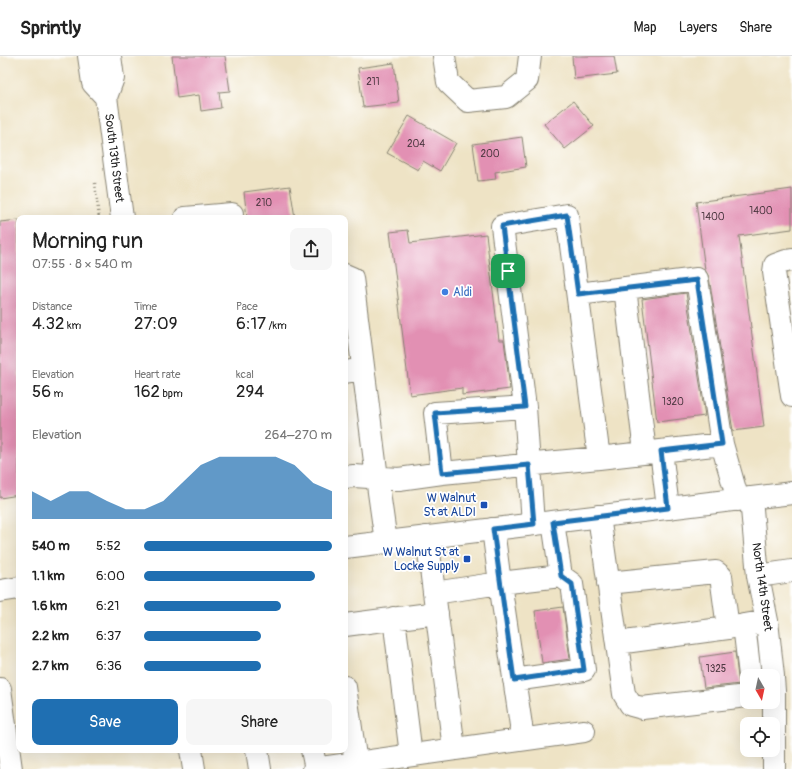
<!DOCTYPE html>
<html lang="en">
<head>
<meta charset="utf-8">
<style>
  :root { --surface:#fff; --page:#f6f6f6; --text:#222; --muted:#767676; --line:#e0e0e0; --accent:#1f6fb2 }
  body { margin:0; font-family:Pangolin,sans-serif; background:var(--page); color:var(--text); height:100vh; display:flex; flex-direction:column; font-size:15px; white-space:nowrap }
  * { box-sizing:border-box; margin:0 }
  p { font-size:13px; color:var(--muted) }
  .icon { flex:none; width:22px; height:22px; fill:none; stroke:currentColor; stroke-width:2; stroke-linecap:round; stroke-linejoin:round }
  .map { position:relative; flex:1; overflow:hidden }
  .details { position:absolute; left:16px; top:159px; width:332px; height:538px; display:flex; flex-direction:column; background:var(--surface); border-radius:8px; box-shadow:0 4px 16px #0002 }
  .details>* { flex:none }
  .needle { width:26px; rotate:171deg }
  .buttons { position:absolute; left:740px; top:613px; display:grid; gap:8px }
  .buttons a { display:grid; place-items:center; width:40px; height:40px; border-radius:8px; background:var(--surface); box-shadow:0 4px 16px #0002; font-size:20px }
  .pin { position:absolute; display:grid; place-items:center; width:34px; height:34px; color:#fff; margin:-17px; border-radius:8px; box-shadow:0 2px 6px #0006 }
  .round { display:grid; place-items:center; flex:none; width:42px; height:42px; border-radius:8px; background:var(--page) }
  .summary { display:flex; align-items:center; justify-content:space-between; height:68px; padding:0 16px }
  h1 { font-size:22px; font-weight:600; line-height:30px }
  .figures { display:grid; grid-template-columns:repeat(3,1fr); gap:6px; height:68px; padding:4px 16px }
  .figures div { display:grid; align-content:center }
  .figures b { font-size:17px; font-weight:600 }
  .figures small { font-size:11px; font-weight:400 }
  .figures p { font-size:11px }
  .chart { height:112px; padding:8px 16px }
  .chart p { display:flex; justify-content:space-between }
  .chart svg { width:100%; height:72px; margin-top:4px; fill:var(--accent); opacity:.7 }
  .button { display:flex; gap:8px; margin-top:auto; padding:8px 16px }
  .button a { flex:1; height:46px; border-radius:8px; background:var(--accent); color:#fff; font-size:16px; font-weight:600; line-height:46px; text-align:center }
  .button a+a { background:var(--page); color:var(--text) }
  ul { padding:0 16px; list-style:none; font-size:13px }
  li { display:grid; grid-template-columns:64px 48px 1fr; align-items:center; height:30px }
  li i { height:10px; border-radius:5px; background:var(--accent) }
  header { display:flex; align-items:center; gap:24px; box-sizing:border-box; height:56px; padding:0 20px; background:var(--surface); border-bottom:1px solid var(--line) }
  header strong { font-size:19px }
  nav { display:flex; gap:22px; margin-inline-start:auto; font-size:14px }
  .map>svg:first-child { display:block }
  .building { fill:#e290b3 }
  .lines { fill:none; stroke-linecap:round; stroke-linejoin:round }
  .minor-casing { stroke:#858070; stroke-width:24 }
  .major-casing { stroke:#858070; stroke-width:24 }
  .path { stroke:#858070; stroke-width:2.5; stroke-dasharray:1 3; stroke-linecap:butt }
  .minor { stroke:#fff; stroke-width:22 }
  .major { stroke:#fff; stroke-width:22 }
  .route-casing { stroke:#fff; stroke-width:8 }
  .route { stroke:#1f6fb2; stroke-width:5 }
  .shop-dot { fill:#3f7fe0; stroke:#fff; stroke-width:1.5 }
  .transit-dot { fill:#1a4fb4; stroke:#fff; stroke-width:1.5 }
  .labels { text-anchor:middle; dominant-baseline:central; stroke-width:3.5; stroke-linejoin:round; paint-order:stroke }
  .number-label { font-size:10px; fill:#4e3942 }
  .street-label { font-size:12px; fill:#1c1c1c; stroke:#fff }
  .shop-label { font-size:12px; fill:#366cbe; stroke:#fff; text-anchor:start }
  .transit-label { font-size:12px; fill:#164399; stroke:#fff; text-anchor:end }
</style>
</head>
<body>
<header>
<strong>Sprintly</strong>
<nav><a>Map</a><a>Layers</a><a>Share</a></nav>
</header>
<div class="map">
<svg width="792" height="713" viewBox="0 0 792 713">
  <rect width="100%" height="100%" fill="#fff"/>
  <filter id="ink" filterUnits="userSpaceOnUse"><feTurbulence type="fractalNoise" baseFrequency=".025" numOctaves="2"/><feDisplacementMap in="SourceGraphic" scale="8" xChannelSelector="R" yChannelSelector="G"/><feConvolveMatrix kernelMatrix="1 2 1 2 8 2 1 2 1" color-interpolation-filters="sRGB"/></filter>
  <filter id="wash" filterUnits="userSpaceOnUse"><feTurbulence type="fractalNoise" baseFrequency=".012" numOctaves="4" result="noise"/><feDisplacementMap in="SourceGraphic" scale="16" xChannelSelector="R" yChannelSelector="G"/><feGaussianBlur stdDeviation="0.9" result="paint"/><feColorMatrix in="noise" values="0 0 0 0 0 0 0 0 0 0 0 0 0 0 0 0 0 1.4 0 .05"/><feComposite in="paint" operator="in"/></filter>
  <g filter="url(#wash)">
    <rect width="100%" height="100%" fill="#eee3c5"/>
    <g id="blocks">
      <path class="building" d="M172,0H225L230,35L219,36L221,52L201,55L199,39L177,42Z
        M572,0H614L617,18L574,23Z
        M394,7L399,47L363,51L358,12Z
        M573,45L594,70L565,93L544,68Z
        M409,60L456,87L440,115L423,105L418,114L387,97Z
        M522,81L526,111L495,116L496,123L478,125L473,88Z
        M290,130L295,162H247L244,136Z
        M792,133V173L739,180L764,371L733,375L709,221L705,214L696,146Z
        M19,164V439L0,442V166Z
        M408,174L410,187L486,178L499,284H504L510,333L462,339V332L410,339L390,176Z
        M686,237L705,360L657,366L642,243Z
        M563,551L570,603L542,607L535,555Z
        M735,596L738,621L740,628L704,632L700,601Z"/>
    </g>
  </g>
  <g filter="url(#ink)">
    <use href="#blocks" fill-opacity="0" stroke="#858070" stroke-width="1"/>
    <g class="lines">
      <defs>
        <path id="minor" d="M89,0L93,27L106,41
          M110,0L113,22L106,41L122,162
          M444,0L448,26L468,45L506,41L527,24L530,0
          M185,162L232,158
          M792,204L786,205L775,209L774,216L792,340
          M345,219L352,222L377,422L386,486
          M625,232L645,396
          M578,238L697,223L722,388L738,444
          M345,316L363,313
          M661,395L668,452
          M442,417L435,357L525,351
          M345,421L354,420L399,423L442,417L599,402L722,388
          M751,442L758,520L767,565L773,620
          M599,460L624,638L631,649L642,652L747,640
          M533,468L525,351L502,170L567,159L599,402
          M493,473L500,527L561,520L553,466
          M427,481L454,693
          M758,520L792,515
          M608,527L716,516L721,520L728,572L767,565
          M434,537L500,527L523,683
          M394,562L411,699
          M345,569L437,557
          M744,569L750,620
          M617,587L728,572
          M773,622L774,635V713
          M514,624L584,614L572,528L561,520
          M345,631L356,707
          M0,633L11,713
          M257,694L260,713
          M312,694L316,713
          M314,713L584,675"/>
        <path id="major" d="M345,491L792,437
          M0,535L19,532
          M191,694L194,713"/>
      </defs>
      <use href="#minor" class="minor-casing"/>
      <use href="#major" class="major-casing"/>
      <path class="path" d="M95,127L99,162"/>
      <use href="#minor" class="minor"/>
      <use href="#major" class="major"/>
    </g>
  </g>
  <g class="lines" filter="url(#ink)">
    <defs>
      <path id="route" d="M567,159L578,238L697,224L722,388L661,395L668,452L553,466L561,520L572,528L584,614L514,624L493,473L534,468L529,409L442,417L435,357L525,351L502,170Z"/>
    </defs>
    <use href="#route" class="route-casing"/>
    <use href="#route" class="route"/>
  </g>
  <circle class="shop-dot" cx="445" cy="236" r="4"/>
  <g class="transit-dot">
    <rect x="480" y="445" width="8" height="8" rx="2"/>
    <rect x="463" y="499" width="8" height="8" rx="2"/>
  </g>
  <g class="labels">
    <g class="number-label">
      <text x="373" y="26">211</text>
      <text x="416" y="88">204</text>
      <text x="490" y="98">200</text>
      <text x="264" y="147">210</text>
      <text x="761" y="155">1400</text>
      <text x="713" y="161">1400</text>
      <text x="673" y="346">1320</text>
      <text x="716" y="613">1325</text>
    </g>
    <g class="street-label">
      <text transform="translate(114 102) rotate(83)">South 13th Street</text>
      <text transform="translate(762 531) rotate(82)">North 14th Street</text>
    </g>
    <g class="shop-label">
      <text x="453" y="236">Aldi</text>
    </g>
    <g class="transit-label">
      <text x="476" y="442">W Walnut<tspan x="476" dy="14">St at ALDI</tspan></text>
      <text x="459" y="496">W Walnut St at<tspan x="459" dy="14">Locke Supply</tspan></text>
    </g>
  </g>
</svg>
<div class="buttons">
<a><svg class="needle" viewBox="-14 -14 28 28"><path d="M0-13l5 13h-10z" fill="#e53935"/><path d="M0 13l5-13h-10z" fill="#767676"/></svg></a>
<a><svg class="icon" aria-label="locate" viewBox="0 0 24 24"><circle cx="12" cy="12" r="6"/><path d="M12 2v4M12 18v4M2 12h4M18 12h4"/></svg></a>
</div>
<div class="pin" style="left:508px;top:215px;background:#1e9e55"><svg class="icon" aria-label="arrive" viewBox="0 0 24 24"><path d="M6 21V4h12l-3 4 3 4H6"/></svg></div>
<section class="details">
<div class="summary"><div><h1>Morning run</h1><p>07:55 · 8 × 540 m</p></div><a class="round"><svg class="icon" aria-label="share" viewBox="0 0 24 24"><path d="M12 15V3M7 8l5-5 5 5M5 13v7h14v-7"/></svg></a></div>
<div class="figures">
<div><p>Distance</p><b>4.32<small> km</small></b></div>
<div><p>Time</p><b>27:09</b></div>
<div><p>Pace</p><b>6:17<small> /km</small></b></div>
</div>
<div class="figures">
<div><p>Elevation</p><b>56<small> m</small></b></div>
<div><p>Heart rate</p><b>162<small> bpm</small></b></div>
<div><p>kcal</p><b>294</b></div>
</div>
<div class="chart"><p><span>Elevation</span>264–270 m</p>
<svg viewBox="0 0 160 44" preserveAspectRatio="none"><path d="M0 44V27L10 33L20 27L30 27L40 33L50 38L60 38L70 33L80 22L90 11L100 6L110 6L120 6L130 6L140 11L150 22L160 27V44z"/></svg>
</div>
<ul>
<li><b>540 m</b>5:52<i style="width:100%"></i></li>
<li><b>1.1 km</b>6:00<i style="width:91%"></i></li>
<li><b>1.6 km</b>6:21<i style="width:73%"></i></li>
<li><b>2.2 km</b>6:37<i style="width:62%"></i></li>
<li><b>2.7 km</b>6:36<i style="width:62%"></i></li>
</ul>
<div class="button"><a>Save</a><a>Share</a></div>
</section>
</div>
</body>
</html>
